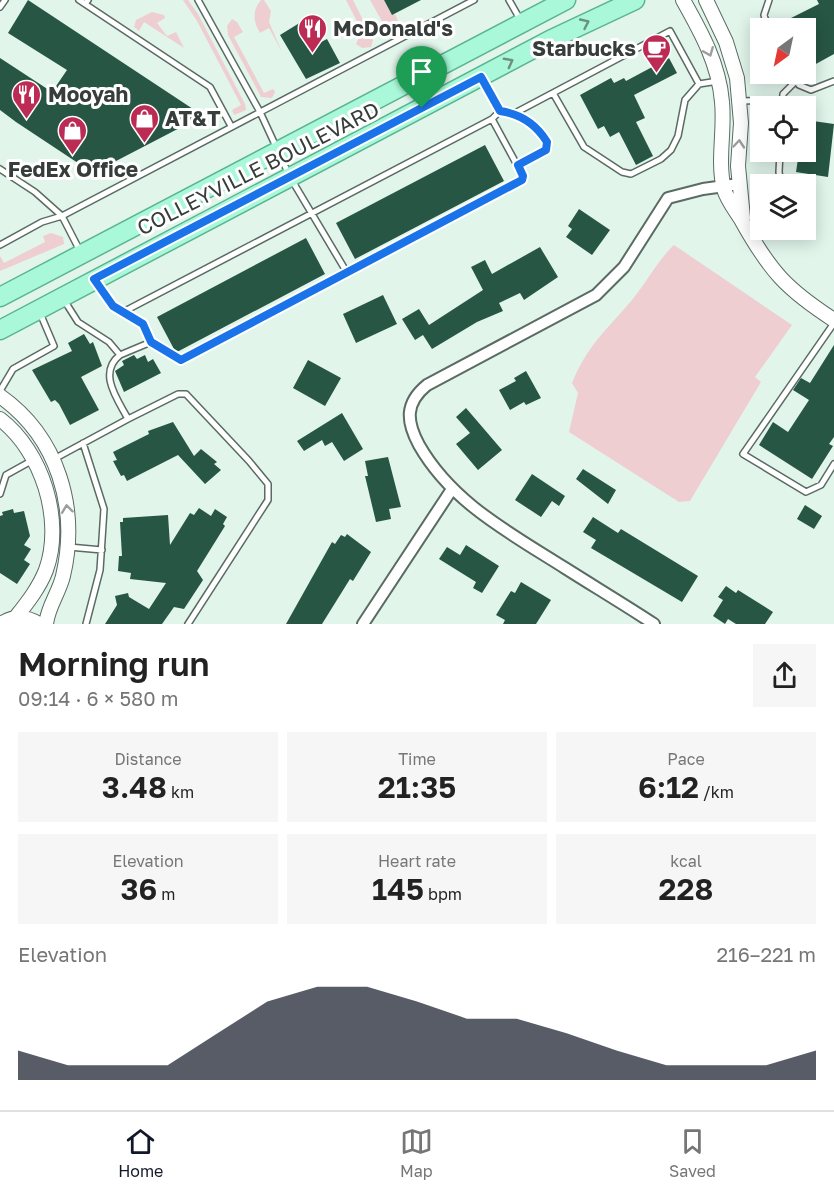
<!DOCTYPE html>
<html lang="en">
<head>
<meta charset="utf-8">
<style>
  :root { --surface:#fff; --page:#f6f6f6; --text:#222; --muted:#767676; --line:#e0e0e0; --accent:#111827 }
  body { margin:0; font-family:"Golos Text",sans-serif; background:var(--page); color:var(--text); height:100vh; display:flex; flex-direction:column; font-size:22px; white-space:nowrap }
  * { box-sizing:border-box; margin:0 }
  p { font-size:20px; color:var(--muted) }
  .icon { flex:none; width:33px; height:33px; fill:none; stroke:currentColor; stroke-width:2; stroke-linecap:round; stroke-linejoin:round }
  .map { position:relative; height:624px; overflow:hidden }
  .drawer { display:flex; flex-direction:column; background:var(--surface); flex:1 }
  .drawer>* { flex:none }
  .needle { width:39px; rotate:213deg }
  .controls { position:absolute; left:750px; top:18px; display:grid; gap:12px }
  .controls a { display:grid; place-items:center; width:66px; height:66px; border-radius:0px; background:var(--surface); box-shadow:0 3px 15px #0003; font-size:30px }
  .pin { position:absolute; display:grid; place-items:center; width:51px; height:51px; color:#fff; margin:-62px -26px; border-radius:50% 50% 50% 0; rotate:-45deg; box-shadow:0 0 6px #0007 }
  .pin .icon { rotate:45deg }
  .round { display:grid; place-items:center; flex:none; width:63px; height:63px; border-radius:0px; background:var(--page) }
  .headline { display:flex; align-items:center; justify-content:space-between; height:102px; padding:0 18px }
  h1 { font-size:33px; font-weight:600; line-height:45px }
  .stats { display:grid; grid-template-columns:repeat(3,1fr); gap:9px; height:102px; padding:6px 18px }
  .stats div { display:grid; align-content:center; border-radius:0px; background:var(--page); text-align:center }
  .stats b { font-size:30px; font-weight:600 }
  .stats small { font-size:16px; font-weight:400 }
  .stats p { font-size:16px }
  .chart { height:168px; padding:12px 18px }
  .chart p { display:flex; justify-content:space-between }
  .chart svg { width:100%; height:108px; margin-top:6px; fill:var(--accent); opacity:.7 }
  .dock { display:flex; justify-content:space-around; align-items:center; height:84px; border-top:2px solid var(--line); background:var(--surface); font-size:16px; color:var(--muted) }
  .dock a { display:grid; justify-items:center; gap:3px }
  .dock .current { color:var(--accent) }
  .map>svg:first-child { display:block }
  .green { fill:#efced2 }
  .building { fill:#275644 }
  .lines { fill:none; stroke-linecap:round; stroke-linejoin:round }
  .service-casing { stroke:#5a6b63; stroke-width:8 }
  .minor-casing { stroke:#5a6b63; stroke-width:14 }
  .tertiary-casing { stroke:#5a6b63; stroke-width:16 }
  .primary-casing { stroke:#5bb492; stroke-width:21 }
  .service { stroke:#fff; stroke-width:5 }
  .minor { stroke:#fff; stroke-width:10 }
  .tertiary { stroke:#fff; stroke-width:14 }
  .primary { stroke:#a9f8da; stroke-width:18 }
  .oneway { stroke:#6a9182 }
  .oneway2 { stroke:#9a9e9c }
  .route-casing { stroke:#fff; stroke-width:12 }
  .route { stroke:#1a73e8; stroke-width:8 }
  .labels { text-anchor:middle; dominant-baseline:central; stroke-width:6; stroke-linejoin:round; paint-order:stroke }
  .poi-label { font-size:21px; font-weight:bold; fill:#363d3a; stroke:#fff; text-anchor:start }
  .street-label { font-size:21px; fill:#363d3a; stroke:#fff }
</style>
</head>
<body>
<div class="map">
<svg width="834" height="624" viewBox="0 0 834 624">
  <rect width="100%" height="100%" fill="#e1f5eb"/>
  <path class="green" d="M183,0H188L198,14L245,104L246,110L234,115L232,110L241,105L197,21Z
    M261,0H264L271,11L269,22L282,52L269,28L260,33C253,21 252,11 261,0Z
    M346,0H353L373,40L371,47L362,48L356,44L362,31Z
    M370,0H384L392,15L395,14L402,30L395,32L387,30Z
    M152,12L164,15L165,18L157,23L167,36L176,32L184,48L144,22L139,31L134,27L136,20Z
    M232,19L237,22L243,32L234,37L264,93L273,89L275,92L272,98L261,97L228,35L227,26Z
    M51,233L63,237L64,244L0,271V256L4,263L45,242L43,236Z
    M674,245L792,325L755,377L761,382L690,501L679,502L569,432L578,393L572,383C588,344 606,331 632,300C647,282 657,261 674,245Z"/>
  <path class="building" d="M28,0L193,109L196,115L193,121L93,173L16,122L0,110V58L52,92L67,70L8,33Z
    M384,0H421L392,15Z
    M817,0H834V54L814,65L806,49V28H794L789,19L819,4Z
    M306,19L319,43L327,39L340,63L306,79L280,35Z
    M669,58L677,73L634,95L645,118L636,122L653,156L636,165L619,132L610,137L604,126L598,129L580,95L611,78L614,83L624,78L626,81Z
    M806,120L834,124L828,177L796,172L799,152H806Z
    M485,145L504,181L355,259L336,223Z
    M579,209L610,230L592,255L566,237L572,229L568,226Z
    M306,238L325,274L177,352L175,351L157,317Z
    M540,247L558,277L524,300L520,293L499,303L503,311L477,322L432,349L423,335L415,340L402,319L419,309L429,325L483,290L471,267L485,260L492,274Z
    M383,295L397,324L356,343L343,314Z
    M84,334L90,344L93,342L102,366L81,377L99,410L70,425L59,404L55,400L51,402L32,370L72,351L68,343Z
    M834,345V437L829,444L833,446L812,479L759,445L773,422L788,432L809,400L793,390L801,378L810,383Z
    M134,355L137,359L145,355L148,362L153,359L161,373L124,392L115,371L124,365L122,361Z
    M308,360L341,378L325,406L293,388Z
    M526,371L541,398L526,405L524,402L510,410L499,390L516,381L514,378Z
    M466,408L502,450L478,470L456,444L470,433L456,417Z
    M342,413L363,449L344,461L332,442L325,446L322,440L304,451L297,441Z
    M173,422L194,456L201,449L217,462L214,464L221,470L205,484L178,455L127,481L124,475L121,476L113,461L117,460L113,452L149,434L148,431Z
    M388,457L401,507L389,509L391,519L376,522L365,476H368L365,461Z
    M583,469L616,490L608,504L576,479Z
    M532,474L565,496L559,506L552,501L541,517L515,500Z
    M805,505L822,516L814,529L797,519Z
    M199,508L211,516L215,509L227,517L223,524L225,526L197,571L203,580L184,609L174,607L162,624H105L117,605L115,596L128,593L129,597L149,609L166,583L130,579L131,573L118,571L119,556H122L120,522H123V518L168,515L170,545L190,513L194,515Z
    M13,509L14,513L24,511L30,536L24,545L31,549L24,560L30,564L17,584L0,573V516L3,515L2,512Z
    M593,517L618,533L621,529L698,576L682,602L591,548L596,540L583,532Z
    M347,534L371,552L353,581L350,579L322,624H286L332,542L335,544L341,535L345,537Z
    M466,545L499,566L482,593L473,588L476,582L439,559L447,547L460,555Z
    M521,582L551,600L536,624H503L505,620L496,615L511,591L515,593Z
    M726,586L736,593L738,590L773,612L765,624H736L728,619L725,624L713,616L723,600L718,597Z"/>
  <g class="lines">
    <defs>
      <path id="service" d="M79,0L85,4L88,0
        M198,0L260,112L290,177L346,271
        M509,0L521,21
        M85,4L210,87L231,126
        M0,7L5,0
        M768,28L764,15L769,0
        M792,74L799,85L811,90L834,81
        M482,79L500,111
        M553,93L584,147L622,172L631,174L661,159L671,150L678,136L685,100L699,84
        M740,101L782,100
        M782,106L783,94L795,82
        M492,119L517,165
        M780,152L779,172L781,184
        M0,169L35,192L62,216L81,253
        M747,227L760,220
        M0,245L42,222L62,216L474,0
        M97,283L113,306L143,324L151,342L181,360L522,180L523,176L517,165L548,147L535,126L515,113L670,31L699,84L718,81
        M123,312L492,119L500,111L515,113
        M834,323L743,454L806,492L821,485L834,464
        M120,355L151,342
        M0,391L13,369L54,346L40,313
        M128,419L178,394H186L249,461L268,484V500L188,624
        M83,443L104,509L100,570L86,624
        M54,459L128,419C118,400 97,373 120,355L109,342L78,322L64,300
        M0,494L6,475L33,460
        M69,547L102,550"/>
      <path id="minor" d="M363,624L452,489
        M654,624C625,605 595,587 565,568C510,533 452,503 419,445C406,421 405,403 427,385L596,295L624,267L668,198L703,189L739,184"/>
      <path id="tertiary" d="M683,0C701,32 719,64 722,102C725,130 717,161 724,189C727,200 736,211 742,221C770,271 786,289 834,320
        M706,0L726,42L737,78L741,123L738,166L743,218
        M0,396C58,437 79,508 63,576C59,593 48,606 46,624
        M0,419C42,451 64,520 46,570C39,588 27,603 16,617
        M1,624C14,615 26,616 39,624"/>
      <path id="primary" d="M0,297L566,0
        M0,330L550,40L635,0"/>
    </defs>
    <use href="#service" class="service-casing"/>
    <use href="#minor" class="minor-casing"/>
    <use href="#tertiary" class="tertiary-casing"/>
    <use href="#primary" class="primary-casing"/>
    <use href="#service" class="service"/>
    <use href="#minor" class="minor"/>
    <use href="#tertiary" class="tertiary"/>
    <use href="#primary" class="primary"/>
  </g>
  <defs><path id="oneway-chevron" d="M-2-3.5L2.5 0L-2 3.5" fill="none" stroke-width="1.6" stroke-linecap="round" stroke-linejoin="round" transform="scale(1.5)"/></defs>
  <g class="oneway">
    <use href="#oneway-chevron" transform="translate(585 23) rotate(-25)"/>
    <use href="#oneway-chevron" transform="translate(509 62) rotate(-28)"/>
  </g>
  <g class="oneway2">
    <use href="#oneway-chevron" transform="translate(709 52) rotate(68)"/>
    <use href="#oneway-chevron" transform="translate(739 144) rotate(-85)"/>
    <use href="#oneway-chevron" transform="translate(67 509) rotate(-97)"/>
  </g>
  <g class="lines">
    <defs>
      <path id="route" d="M481,77L500,111C521,114 536,124 547,142L546,150L518,165L523,176L522,180L181,360L151,342L143,324L113,306L94,279Z"/>
    </defs>
    <use href="#route" class="route-casing"/>
    <use href="#route" class="route"/>
  </g>
  <defs>
    <symbol id="restaurant-pin" viewBox="-11 -11 22 30"><path d="M0 17L-7.5 6A9.5 9.5 0 1 1 7.5 6Z" fill="#bb2b53" stroke="#fff"/><path d="M-5-6h1v4h1v-4h1v4h1v-4h1v5L-1.5 .5V6h-2V.5L-5-1ZM5-6V6H3V1.5H1.5Q1.5-4 5-6Z" fill="#fff"/></symbol>
    <symbol id="cafe-pin" viewBox="-11 -11 22 30"><path d="M0 17L-7.5 6A9.5 9.5 0 1 1 7.5 6Z" fill="#bb2b53" stroke="#fff"/><path d="M-5.5-4.5H6V0H3Q3 3.5 0 3.5H-2.5Q-5.5 3.5-5.5 0ZM3-3.2v2h1.7v-2ZM-6 4.5H4V6H-6Z" fill="#fff"/></symbol>
    <symbol id="shop-pin" viewBox="-11 -11 22 30"><path d="M0 17L-7.5 6A9.5 9.5 0 1 1 7.5 6Z" fill="#bb2b53" stroke="#fff"/><path d="M-5-2.5h2.3a2.7 3.5 0 0 1 5.4 0H5L5.5 6h-11ZM-1.5-2.5h3a1.5 2.3 0 0 0-3 0Z" fill="#fff"/></symbol>
  </defs>
  <g fill-rule="evenodd">
    <use href="#restaurant-pin" x="296" y="12" width="33" height="45"/>
    <use href="#cafe-pin" x="640" y="32" width="33" height="45"/>
    <use href="#restaurant-pin" x="10" y="78" width="33" height="45"/>
    <use href="#shop-pin" x="128" y="102" width="33" height="45"/>
    <use href="#shop-pin" x="56" y="114" width="33" height="45"/>
  </g>
  <g class="labels">
    <g class="poi-label">
      <text x="333" y="28">McDonald's</text>
      <text x="636" y="48" text-anchor="end">Starbucks</text>
      <text x="48" y="94">Mooyah</text>
      <text x="165" y="118">AT&amp;T</text>
      <text x="73" y="169" text-anchor="middle">FedEx Office</text>
    </g>
    <g class="street-label">
      <text transform="translate(258 168) rotate(-27)">COLLEYVILLE BOULEVARD</text>
    </g>
  </g>
</svg>
<div class="controls">
<a><svg class="needle" viewBox="-14 -14 28 28"><path d="M0-13l5 13h-10z" fill="#e53935"/><path d="M0 13l5-13h-10z" fill="#767676"/></svg></a>
<a><svg class="icon" aria-label="locate" viewBox="0 0 24 24"><circle cx="12" cy="12" r="6"/><path d="M12 2v4M12 18v4M2 12h4M18 12h4"/></svg></a>
<a><svg class="icon" aria-label="layers" viewBox="0 0 24 24"><path d="M12 4l9 5-9 5-9-5zM3 14l9 5 9-5"/></svg></a>
</div>
<div class="pin" style="left:422px;top:108px;background:#1e9e55"><svg class="icon" aria-label="arrive" viewBox="0 0 24 24"><path d="M6 21V4h12l-3 4 3 4H6"/></svg></div>
</div>
<section class="drawer">
<div class="headline"><div><h1>Morning run</h1><p>09:14 · 6 × 580 m</p></div><a class="round"><svg class="icon" aria-label="share" viewBox="0 0 24 24"><path d="M12 15V3M7 8l5-5 5 5M5 13v7h14v-7"/></svg></a></div>
<div class="stats">
<div><p>Distance</p><b>3.48<small> km</small></b></div>
<div><p>Time</p><b>21:35</b></div>
<div><p>Pace</p><b>6:12<small> /km</small></b></div>
</div>
<div class="stats">
<div><p>Elevation</p><b>36<small> m</small></b></div>
<div><p>Heart rate</p><b>145<small> bpm</small></b></div>
<div><p>kcal</p><b>228</b></div>
</div>
<div class="chart"><p><span>Elevation</span>216–221 m</p>
<svg viewBox="0 0 160 44" preserveAspectRatio="none"><path d="M0 44V32L10 38L20 38L30 38L40 25L50 12L60 6L70 6L80 12L90 19L100 19L110 25L120 32L130 38L140 38L150 38L160 32V44z"/></svg>
</div>
</section>
<nav class="dock">
<a class="current"><svg class="icon" aria-label="home" viewBox="0 0 24 24"><path d="M3 11l9-7 9 7M6 9v11h12V9"/></svg>Home</a>
<a><svg class="icon" aria-label="map" viewBox="0 0 24 24"><path d="M3 6l6-2 6 2 6-2v14l-6 2-6-2-6 2zM9 4v14M15 6v14"/></svg>Map</a>
<a><svg class="icon" aria-label="saved" viewBox="0 0 24 24"><path d="M7 4h10v16l-5-4-5 4z"/></svg>Saved</a>
</nav>
</body>
</html>
